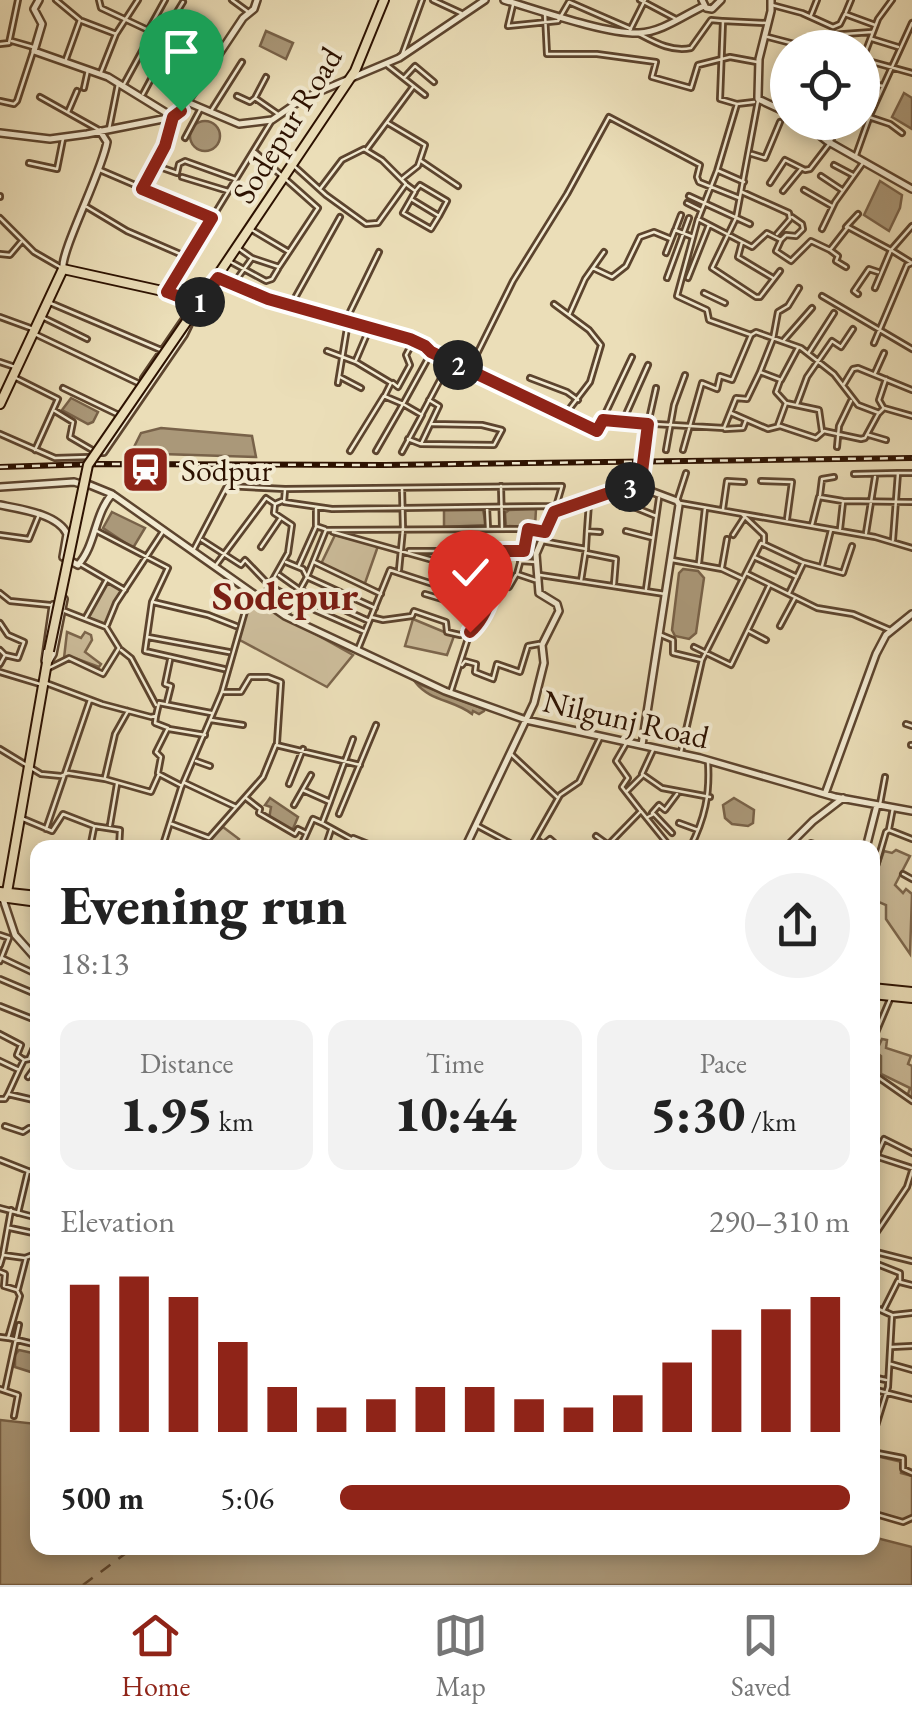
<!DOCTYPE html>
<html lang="en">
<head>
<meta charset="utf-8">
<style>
  :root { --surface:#fff; --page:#f2f2f2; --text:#222; --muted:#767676; --line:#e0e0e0; --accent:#8f2418 }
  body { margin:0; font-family:"EB Garamond",serif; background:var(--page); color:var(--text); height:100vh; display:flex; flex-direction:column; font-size:38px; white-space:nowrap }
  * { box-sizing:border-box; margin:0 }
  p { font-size:32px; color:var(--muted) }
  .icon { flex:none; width:55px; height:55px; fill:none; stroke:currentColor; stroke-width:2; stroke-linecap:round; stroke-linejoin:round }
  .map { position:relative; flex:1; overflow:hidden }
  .sheet { position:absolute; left:30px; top:840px; width:850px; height:715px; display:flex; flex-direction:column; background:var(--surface); border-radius:20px; box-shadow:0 5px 15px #0003 }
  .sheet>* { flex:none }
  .buttons { position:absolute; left:770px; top:30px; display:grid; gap:20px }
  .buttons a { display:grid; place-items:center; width:110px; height:110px; border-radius:50%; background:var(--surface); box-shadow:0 5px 15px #0003; font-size:50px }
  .pin { position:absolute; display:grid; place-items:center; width:85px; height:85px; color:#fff; margin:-102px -42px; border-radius:50% 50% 50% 0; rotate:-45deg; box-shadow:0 0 10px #0007 }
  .pin .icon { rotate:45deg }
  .km { position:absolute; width:50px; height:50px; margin:-25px; border-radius:50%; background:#222; color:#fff; font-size:28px; line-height:50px; text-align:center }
  .round { display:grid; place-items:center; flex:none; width:105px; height:105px; border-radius:52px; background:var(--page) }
  .summary { display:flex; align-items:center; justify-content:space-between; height:170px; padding:0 30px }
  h1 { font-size:55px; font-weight:800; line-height:75px }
  .stats { display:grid; grid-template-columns:repeat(3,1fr); gap:15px; height:170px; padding:10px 30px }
  .stats div { display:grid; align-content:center; border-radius:20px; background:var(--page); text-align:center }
  .stats b { font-size:50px; font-weight:800 }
  .stats small { font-size:28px; font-weight:400 }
  .stats p { font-size:28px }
  .chart { height:280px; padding:20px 30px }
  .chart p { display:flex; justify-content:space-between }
  .chart svg { width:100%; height:180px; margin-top:10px; stroke:var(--accent); stroke-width:6 }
  ul { padding:0 30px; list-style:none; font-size:32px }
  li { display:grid; grid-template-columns:160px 120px 1fr; align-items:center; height:75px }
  li i { height:25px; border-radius:12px; background:var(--accent) }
  .dock { display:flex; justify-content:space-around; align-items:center; height:140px; border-top:2px solid var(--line); background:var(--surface); font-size:28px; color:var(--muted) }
  .dock a { display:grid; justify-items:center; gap:5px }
  .dock .on { color:var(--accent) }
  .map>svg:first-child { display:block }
  .green { fill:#cbbb99; stroke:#7c664c; stroke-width:2.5 }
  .water { fill:#aa9879; stroke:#786249; stroke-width:2.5 }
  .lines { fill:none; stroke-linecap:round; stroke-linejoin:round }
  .ferry { stroke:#5e4730; stroke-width:2.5; stroke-dasharray:12 10; stroke-linecap:butt }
  .minor-casing { stroke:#5c442e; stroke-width:8 }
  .tertiary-casing { stroke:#5c442e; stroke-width:10 }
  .primary-casing { stroke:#2c1100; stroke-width:12 }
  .minor { stroke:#f2ead1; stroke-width:2.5 }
  .tertiary { stroke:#f2ead1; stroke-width:5 }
  .primary { stroke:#ebdeb8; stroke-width:8 }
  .rail-casing { stroke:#2c1100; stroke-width:6 }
  .rail { stroke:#f2ead1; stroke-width:2.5; stroke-dasharray:8; stroke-linecap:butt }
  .primary-bridge-casing { stroke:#2c1100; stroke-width:12; stroke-linecap:butt }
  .primary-bridge { stroke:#ebdeb8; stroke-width:8 }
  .route-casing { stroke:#fff; stroke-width:20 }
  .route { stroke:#8f2418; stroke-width:12 }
  .labels { text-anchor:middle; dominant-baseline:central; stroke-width:8; stroke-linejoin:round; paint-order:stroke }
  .street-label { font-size:32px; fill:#2c1100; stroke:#f2ead1 }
  .poi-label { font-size:32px; fill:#2c1100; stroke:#f2ead1; text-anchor:start }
  .district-label { font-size:42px; font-weight:bold; fill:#7a1f14; stroke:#f2ead1 }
</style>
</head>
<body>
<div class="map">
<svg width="912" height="1585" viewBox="0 0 912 1585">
  <rect width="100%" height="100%" fill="#ebdeb8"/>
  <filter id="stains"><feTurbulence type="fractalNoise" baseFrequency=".002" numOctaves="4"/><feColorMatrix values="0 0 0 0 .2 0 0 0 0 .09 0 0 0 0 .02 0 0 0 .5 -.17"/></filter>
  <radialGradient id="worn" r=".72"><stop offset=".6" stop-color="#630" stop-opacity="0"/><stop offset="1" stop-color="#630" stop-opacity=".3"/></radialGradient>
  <path class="green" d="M335,535L378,546L364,586L321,564Z
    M107,582L123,591L106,626L88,617Z
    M251,598L353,655L327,687L236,638Z
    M413,619L454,636L447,655L405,646Z
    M67,632L81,638L85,632L91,635L92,640L85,652L101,664L99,667L75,658H64Z
    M223,827L239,839L234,847H201Z
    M896,850L910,856L895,885L903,893L906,889L912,894L910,954L886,919V905L879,902L873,911V882L884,851L892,853Z
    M882,1039L887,1040L886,1048L911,1056L908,1064L912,1066V1100L907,1097L910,1088L881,1074V1056L876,1052Z
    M872,1455L902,1462L901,1473L912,1476V1516L903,1520L873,1511Z"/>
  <path class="water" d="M266,31L293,43L286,59L260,46Z
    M904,93L912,98V129L892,117Z
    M190 136a15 15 0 1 1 30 0a15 15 0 1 1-30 0Z
    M880,181L902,195L900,208L889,231L864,215Z
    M71,398L98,412L93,422L88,424L62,410Z
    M161,428L252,436L256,457L131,453L141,433Z
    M444,510H483L486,525L444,527Z
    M509,510L536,509L535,527L506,526L505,513Z
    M112,512L145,528L133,548L103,528Z
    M683,569L698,571L704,578L696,633L689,639L675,636L672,630L679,573Z
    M416,683L484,709V711L479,714L473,711L472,714C454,700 430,701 416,683Z
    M270,798L298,817L292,831L269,819L271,807L265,805Z
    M734,798L754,810L753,823L748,826L732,824L725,818L723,805Z
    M19,1350L37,1354L34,1373L15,1367V1355Z
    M0,1420L37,1424L38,1548H872L873,1537L912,1547V1585H0Z"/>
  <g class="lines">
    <path class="ferry" d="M83,1585L133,1548"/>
    <defs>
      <path id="minor" d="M56,0L80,20L66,59
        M99,0L101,8L148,30L149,39L202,73
        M232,0L247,11
        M433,0L461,13
        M640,0L676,19
        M513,5L508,26L558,21L569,2L631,29
        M772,5L802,13L833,27L840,24L845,14L875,25
        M846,12L851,0
        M545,14L547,54H597L656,62L652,77L691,88L698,65L730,57L757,62
        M811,15L817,0
        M82,21L116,34
        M149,29L165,0
        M630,30L645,0
        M639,34C656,43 672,52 691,48L711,20L722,21
        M768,37L810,48
        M872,39L898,47
        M12,41L33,47
        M158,43L183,2
        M0,44L9,43L18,0
        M824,48L825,39L830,35L872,32
        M176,54L190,29L201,37L186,62
        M402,55L422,0
        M865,60L912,73
        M862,61L878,19L892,0
        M387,65L425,95
        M101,72L116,34L138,0
        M404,78L415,66L434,82
        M787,79H788
        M862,82L883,86
        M123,86L148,40
        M84,88L88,70
        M143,94L166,51
        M237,96L250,102L255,98L278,114
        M40,97L99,130
        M255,98L266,77
        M0,101L14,104L17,101L33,52
        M758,101L736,218L712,268L756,297H760L780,271
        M737,104L720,99L723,21L766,23
        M211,111L242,62
        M68,112L77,91
        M869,117L890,124L902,133
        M388,123L425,145L418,166L403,178
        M109,129L118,84
        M185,138L200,110
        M367,149L413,87
        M255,152L318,208L289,252
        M752,154L765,158L780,122
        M856,155L871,113L912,23
        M421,161L458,186
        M29,163L57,169L63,139
        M154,165L177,173L179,164L185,161L235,179
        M834,165L853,175
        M294,166L326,195L366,224L378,223L406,184L382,160L364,149L342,160L320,189
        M100,170L210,217
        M719,171L744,182
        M821,176L842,190
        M182,177L228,191
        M770,183L785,160L805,170L810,169L830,143L839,122
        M407,185L415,191L420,185L447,201L439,216L411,199
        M143,188L165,146L173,118
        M804,190L832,206
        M783,191L801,169
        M415,192L403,213L431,229L439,216
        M742,192L789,213L790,219L777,234
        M689,196L750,224
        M0,197V196
        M687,203L701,210
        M87,207L127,231L187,257
        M699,217L717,171L737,104L754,102
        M0,218L34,252L60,267
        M846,227L858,214
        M676,228L681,215
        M822,229L835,202L863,163
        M781,240L786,235L796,236L803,229L802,224L792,217
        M742,242L738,257L773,278
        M238,248L252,258L279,267L289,252L252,230
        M830,250L838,256L836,261L846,267
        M666,253L675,230L693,237
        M0,254L10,255L21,242
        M229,261L266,281L272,279L278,269
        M593,268L612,277L626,266L640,237L654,232L671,239
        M667,278L689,218
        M688,278L709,225
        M219,279L268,299L410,339L425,345L431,353L564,416L590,382L601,345L589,330L554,304
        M234,283L252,258
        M168,290L271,122
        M704,293L725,303
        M858,294L854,291L869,269L878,272
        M822,296L912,349
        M48,302L161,350
        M291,305L340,217
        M569,315L585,279L604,252
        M0,317L33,329
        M42,317L87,339
        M346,320L379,252
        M37,335L138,383
        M751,335L709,320L707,310L677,296L698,219L752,247L767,233L781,240L776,251L791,261L811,241L830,250L848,227L891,250L912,226
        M784,340L812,308
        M874,343L907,265L912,263L891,250L875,288
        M798,348L781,380L760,372L773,339L778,312L788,306L799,288
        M327,351L356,362L391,383L385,395
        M809,352L834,313
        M356,360L370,327
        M0,362L15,367
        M470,368L513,281L567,194L609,117L700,165L697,177L699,182L739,198
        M875,373L884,353
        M14,377L58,399L35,450
        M340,377L361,388
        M143,378L189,311
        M530,378L567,392L578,400
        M338,383L348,322
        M393,383L398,387L410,365L406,355L413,342
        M844,384L853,369L858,368L912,390
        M63,388L119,415
        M786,403L819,410L822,431
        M797,404L807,377L832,341L841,347L853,329
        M883,407L879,400L886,379
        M55,411L73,422L70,437L94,451
        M731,413L768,429L780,426L816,438L824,431L861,439L865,438L878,414
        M422,414L449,363
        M566,417L597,431L632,357
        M603,421L724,428L736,398L747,399L760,372
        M623,421L648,365
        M778,425L786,403L776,392L780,381
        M725,429L743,428L746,420
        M0,434L55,458L89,457
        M869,435L886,440
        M408,439L421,444L439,406L429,400
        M421,444L494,445L502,430L482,425L432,424
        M837,447L839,426L851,401
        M666,450L674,405L685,375
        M683,450L702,383L717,389L720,376L732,380L751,335L756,332L801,348L834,374L858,405L879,413L884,408L912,416
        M350,451L384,396L403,404L431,353
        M376,451L403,404L422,415L402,452
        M98,453H104L185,335L197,310
        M899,473H912
        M854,474L898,473L893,540
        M761,481L792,482L787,519
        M501,486L502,527
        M640,486L645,437L656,388
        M629,488V505L656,516
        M285,490L284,502L332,509L554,506
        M820,495L822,479L834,477
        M677,501L686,473
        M680,503L875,537L912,548
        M487,507L488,528
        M316,509V526L325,529
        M723,509L727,481L744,482
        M742,514L764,535V542
        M812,525L819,497L843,501L912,502
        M840,529L843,502
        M95,530L168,568L152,602L145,651L224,669
        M587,531L589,503
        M626,531L653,538
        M333,532L436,561L492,582
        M866,533L875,477
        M0,535L29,539L38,517
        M733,535L744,518
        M202,540L241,565L245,560L270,586L293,599
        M542,541L586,549L581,581
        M261,547L280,519
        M586,548L587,531L600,532
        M194,549L227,486L285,489L562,486L555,510
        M409,551H496
        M523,552L517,574L535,580
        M586,553L616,559L614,584
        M754,557L797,577
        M672,560L722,569L741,578
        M520,561L536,562
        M286,562L303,569L307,577L375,608
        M314,562L381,594
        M699,563L705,508
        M82,565L125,590
        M216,565L266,498L275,504L282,501
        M299,565L316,527
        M822,566L831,530
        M722,567L727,539
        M399,570L403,529L402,488
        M746,573L817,608L853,614L890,630
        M279,575L300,590L369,621
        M540,575L665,594
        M498,581L509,587L516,575
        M646,589L659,498
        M0,593L10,601L50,605
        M789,593L803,564
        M425,594L482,611
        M442,598L452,567L450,553
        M262,599L288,553L292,525L274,513L275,504
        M153,602L208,615L236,626
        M315,610L363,631
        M286,615L307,577L326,530L525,529L543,532
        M86,617L106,581
        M371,617L383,620L412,616L414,611L446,622L447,632L460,635L473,629
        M0,623L8,635L24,642L18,658L5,655
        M107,625L116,603L164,530
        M780,626L795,598
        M749,631L766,640
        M661,635L673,640V653L702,660
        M148,637L229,652
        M694,647L731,665L769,586
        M358,649L390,570L488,602L497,576L498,551H523L528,532
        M0,650L5,655L0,664
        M121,650L131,658L156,705
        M462,665L465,661L476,664L475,672L493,679L497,664L520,672L528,646L539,644
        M49,668L69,658L103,674L119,648L106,627L65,611
        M0,672L43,685
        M46,683L102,704L151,717L156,716L159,703L211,713
        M451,691L470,632L479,624L488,603
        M224,692H241L250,677H268L281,682L277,743
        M167,702L171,686L165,684L170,660
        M156,716L155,723L168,728L156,752L161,757L158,773
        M211,720L243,725
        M906,724L912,726
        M169,729L205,735
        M627,742L616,761L628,778L622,787L640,810
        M911,745H912
        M654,748L642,774L662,788L710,797
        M0,749L41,774L61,776L68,773L105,779L151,792L159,774L182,786
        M681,752L702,660L761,543L802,562L843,573L852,546
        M512,755L557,797
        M196,761L210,766
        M105,777L115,734L128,711
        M185,783L236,807
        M289,784L303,749
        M303,790L330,802L353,739
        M627,791L642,776
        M246,798L260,809L259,813L295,834L298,829L306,833
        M880,804L885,777
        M294,805L311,775
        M652,813L659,805L665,810L677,794
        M339,814L376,725
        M648,817L654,814L672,833
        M21,818L52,831L63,814L94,826L120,830L119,848
        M322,823L351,839
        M679,823L698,830
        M172,824L209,838L263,777L276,745L360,765
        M110,825L117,784
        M476,825L519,848
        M46,829L90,700
        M889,829L893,808
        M596,836L607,844
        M539,841L543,845L550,839L560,848
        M90,848L94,828
        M162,848L181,788L222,692L250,594
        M300,848L313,819L322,823L330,802
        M325,848L331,830
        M346,848L353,838L368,844
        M530,848L560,795L579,782L600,738
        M610,848L608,845L641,811L671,848
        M690,848C705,818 710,795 708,762
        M803,848L811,843L829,848
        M903,874L912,879
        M872,880L886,832L889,830L912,839
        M38,912V935
        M0,935L9,938L0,961
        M2,958L38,975
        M0,979L38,995
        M0,1006L38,1021
        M0,1034L21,1045L17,1055L24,1060L19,1070
        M872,1042L891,997
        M24,1060L29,1059L38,1038
        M0,1061L19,1070L8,1094
        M872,1073L912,1101
        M28,1077L38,1063
        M0,1099H5L8,1094L38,1101
        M5,1126L23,1132L29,1128H38
        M36,1138L38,1133
        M872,1155L912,1168
        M876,1157L884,1139L912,1153
        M0,1160L38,1175
        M0,1208L38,1218
        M18,1213L28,1171
        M10,1228L38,1234
        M872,1239L907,1187L912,1171
        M872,1251L912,1261
        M3,1254L11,1210
        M872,1262L900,1273V1282L912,1285
        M0,1265L3,1255L25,1258L38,1253
        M0,1272L5,1274L4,1286L17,1290L20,1296L8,1338L0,1337
        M18,1289L26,1258
        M872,1306L892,1315L888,1387L875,1429
        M884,1309L898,1281
        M894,1315L912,1313
        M9,1338L38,1345
        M892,1347L912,1346
        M891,1364L912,1370
        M872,1377L886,1380
        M0,1389L18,1395L14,1416
        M872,1389L912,1399
        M5,1390L19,1325
        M872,1428L875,1430L872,1440
        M872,1452L903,1458V1469L912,1473
        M872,1513L903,1522L912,1518"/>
      <path id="tertiary" d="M39,0L34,9L42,24L34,51L108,77L173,117
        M504,0C538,10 606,34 639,33C662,32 684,15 704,6
        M702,0L706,8L712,9L721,0
        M771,0V11L759,59L758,96V99L788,113
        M187,102L243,18L254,9L257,0
        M803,122L827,141L912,189
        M0,133L50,139L87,134L173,117L187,102L239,124L272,120L304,98L399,58L485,0
        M63,269C60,252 102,172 107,142L100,131
        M85,483L112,494
        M0,487L74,482L84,485
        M0,505C20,509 58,514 67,534L63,557L78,565C96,545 94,515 112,494L285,616L445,691L526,720L700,758L835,797L912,811
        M45,661L53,605
        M49,661L53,654L64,599
        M825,794L876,654L886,635L912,614
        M465,848L534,703L544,663L542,645L559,611L557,604L539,593L536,554L554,512L629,487L637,486L677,501L679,505L642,745
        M786,848L813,821L843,798
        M866,848L877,805
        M3,899L15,935L38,961"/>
      <path id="primary" d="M187,321L355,71L384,0
        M0,404L63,269L167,292L198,304
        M0,892L38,896
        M0,897L38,902
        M6,898L49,651
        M872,988L912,992
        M872,994L912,998"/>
    </defs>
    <use href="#minor" class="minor-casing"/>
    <use href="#tertiary" class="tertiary-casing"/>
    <use href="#primary" class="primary-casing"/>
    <use href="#minor" class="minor"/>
    <use href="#tertiary" class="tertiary"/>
    <use href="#primary" class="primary"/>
    <defs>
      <path id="rail" d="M0,467L93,464L385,465L912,458"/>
    </defs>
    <use href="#rail" class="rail-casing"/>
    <use href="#rail" class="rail"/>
    <defs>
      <path id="primary-bridge" d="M49,651L88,465L187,321"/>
    </defs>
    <use href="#primary-bridge" class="primary-bridge-casing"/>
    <use href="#primary-bridge" class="primary-bridge"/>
  </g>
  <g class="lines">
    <defs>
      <path id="route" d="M181,111L173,117L165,146L142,189L212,218L167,292L198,304L218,278L268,299L410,339L425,346L431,352L597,431L603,420L648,424L640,488L626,487L554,512L545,532L528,529L524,551H498C500,575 489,616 470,632"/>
    </defs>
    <use href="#route" class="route-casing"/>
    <use href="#route" class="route"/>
  </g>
  <defs>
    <symbol id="station-square" viewBox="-11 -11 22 22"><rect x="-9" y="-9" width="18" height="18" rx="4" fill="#8f2418" stroke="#f2ead1"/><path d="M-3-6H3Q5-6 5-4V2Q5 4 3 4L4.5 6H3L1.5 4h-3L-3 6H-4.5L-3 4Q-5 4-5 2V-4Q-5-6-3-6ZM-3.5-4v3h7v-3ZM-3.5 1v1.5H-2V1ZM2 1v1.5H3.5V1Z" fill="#fff"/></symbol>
  </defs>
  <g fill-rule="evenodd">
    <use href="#station-square" x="118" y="442" width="55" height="55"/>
  </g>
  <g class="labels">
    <g class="street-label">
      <text transform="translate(287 125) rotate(-58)">Sodepur Road</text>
      <text transform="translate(626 719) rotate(13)">Nilgunj Road</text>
    </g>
    <g class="poi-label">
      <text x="181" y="470">Sodpur</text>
    </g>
    <g class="district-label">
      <text x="285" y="595">Sodepur</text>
    </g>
  </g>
  <rect width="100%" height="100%" filter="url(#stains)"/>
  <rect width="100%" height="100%" fill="url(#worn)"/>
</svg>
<div class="buttons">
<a><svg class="icon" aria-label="locate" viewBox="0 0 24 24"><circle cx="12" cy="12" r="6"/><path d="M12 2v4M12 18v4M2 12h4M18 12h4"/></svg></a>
</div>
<div class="pin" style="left:181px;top:111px;background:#1e9e55"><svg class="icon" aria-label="arrive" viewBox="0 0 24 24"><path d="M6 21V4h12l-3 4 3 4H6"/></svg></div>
<div class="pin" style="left:470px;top:632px;background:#d93025"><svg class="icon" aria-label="check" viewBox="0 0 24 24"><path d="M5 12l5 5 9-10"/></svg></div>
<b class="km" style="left:200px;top:302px">1</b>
<b class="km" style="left:458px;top:365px">2</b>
<b class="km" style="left:630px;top:487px">3</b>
<section class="sheet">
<div class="summary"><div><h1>Evening run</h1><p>18:13</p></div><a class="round"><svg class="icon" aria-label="share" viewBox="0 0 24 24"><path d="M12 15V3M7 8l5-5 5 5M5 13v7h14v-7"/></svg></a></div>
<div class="stats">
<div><p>Distance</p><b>1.95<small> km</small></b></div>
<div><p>Time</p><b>10:44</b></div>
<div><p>Pace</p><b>5:30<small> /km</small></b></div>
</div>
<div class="chart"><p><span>Elevation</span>290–310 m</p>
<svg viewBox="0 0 160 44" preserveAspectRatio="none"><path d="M5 44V8M15 44V6M25 44V11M35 44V22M45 44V33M55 44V38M65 44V36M75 44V33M85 44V33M95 44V36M105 44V38M115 44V35M125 44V27M135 44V19M145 44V14M155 44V11"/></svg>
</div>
<ul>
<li><b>500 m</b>5:06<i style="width:100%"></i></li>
</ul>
</section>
</div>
<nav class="dock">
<a class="on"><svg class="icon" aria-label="home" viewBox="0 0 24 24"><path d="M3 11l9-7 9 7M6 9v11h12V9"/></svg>Home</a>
<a><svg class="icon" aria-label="map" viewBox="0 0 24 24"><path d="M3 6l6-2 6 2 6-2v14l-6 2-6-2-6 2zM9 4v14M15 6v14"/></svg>Map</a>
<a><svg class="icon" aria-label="saved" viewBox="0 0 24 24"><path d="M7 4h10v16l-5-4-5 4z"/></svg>Saved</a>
</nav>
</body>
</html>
